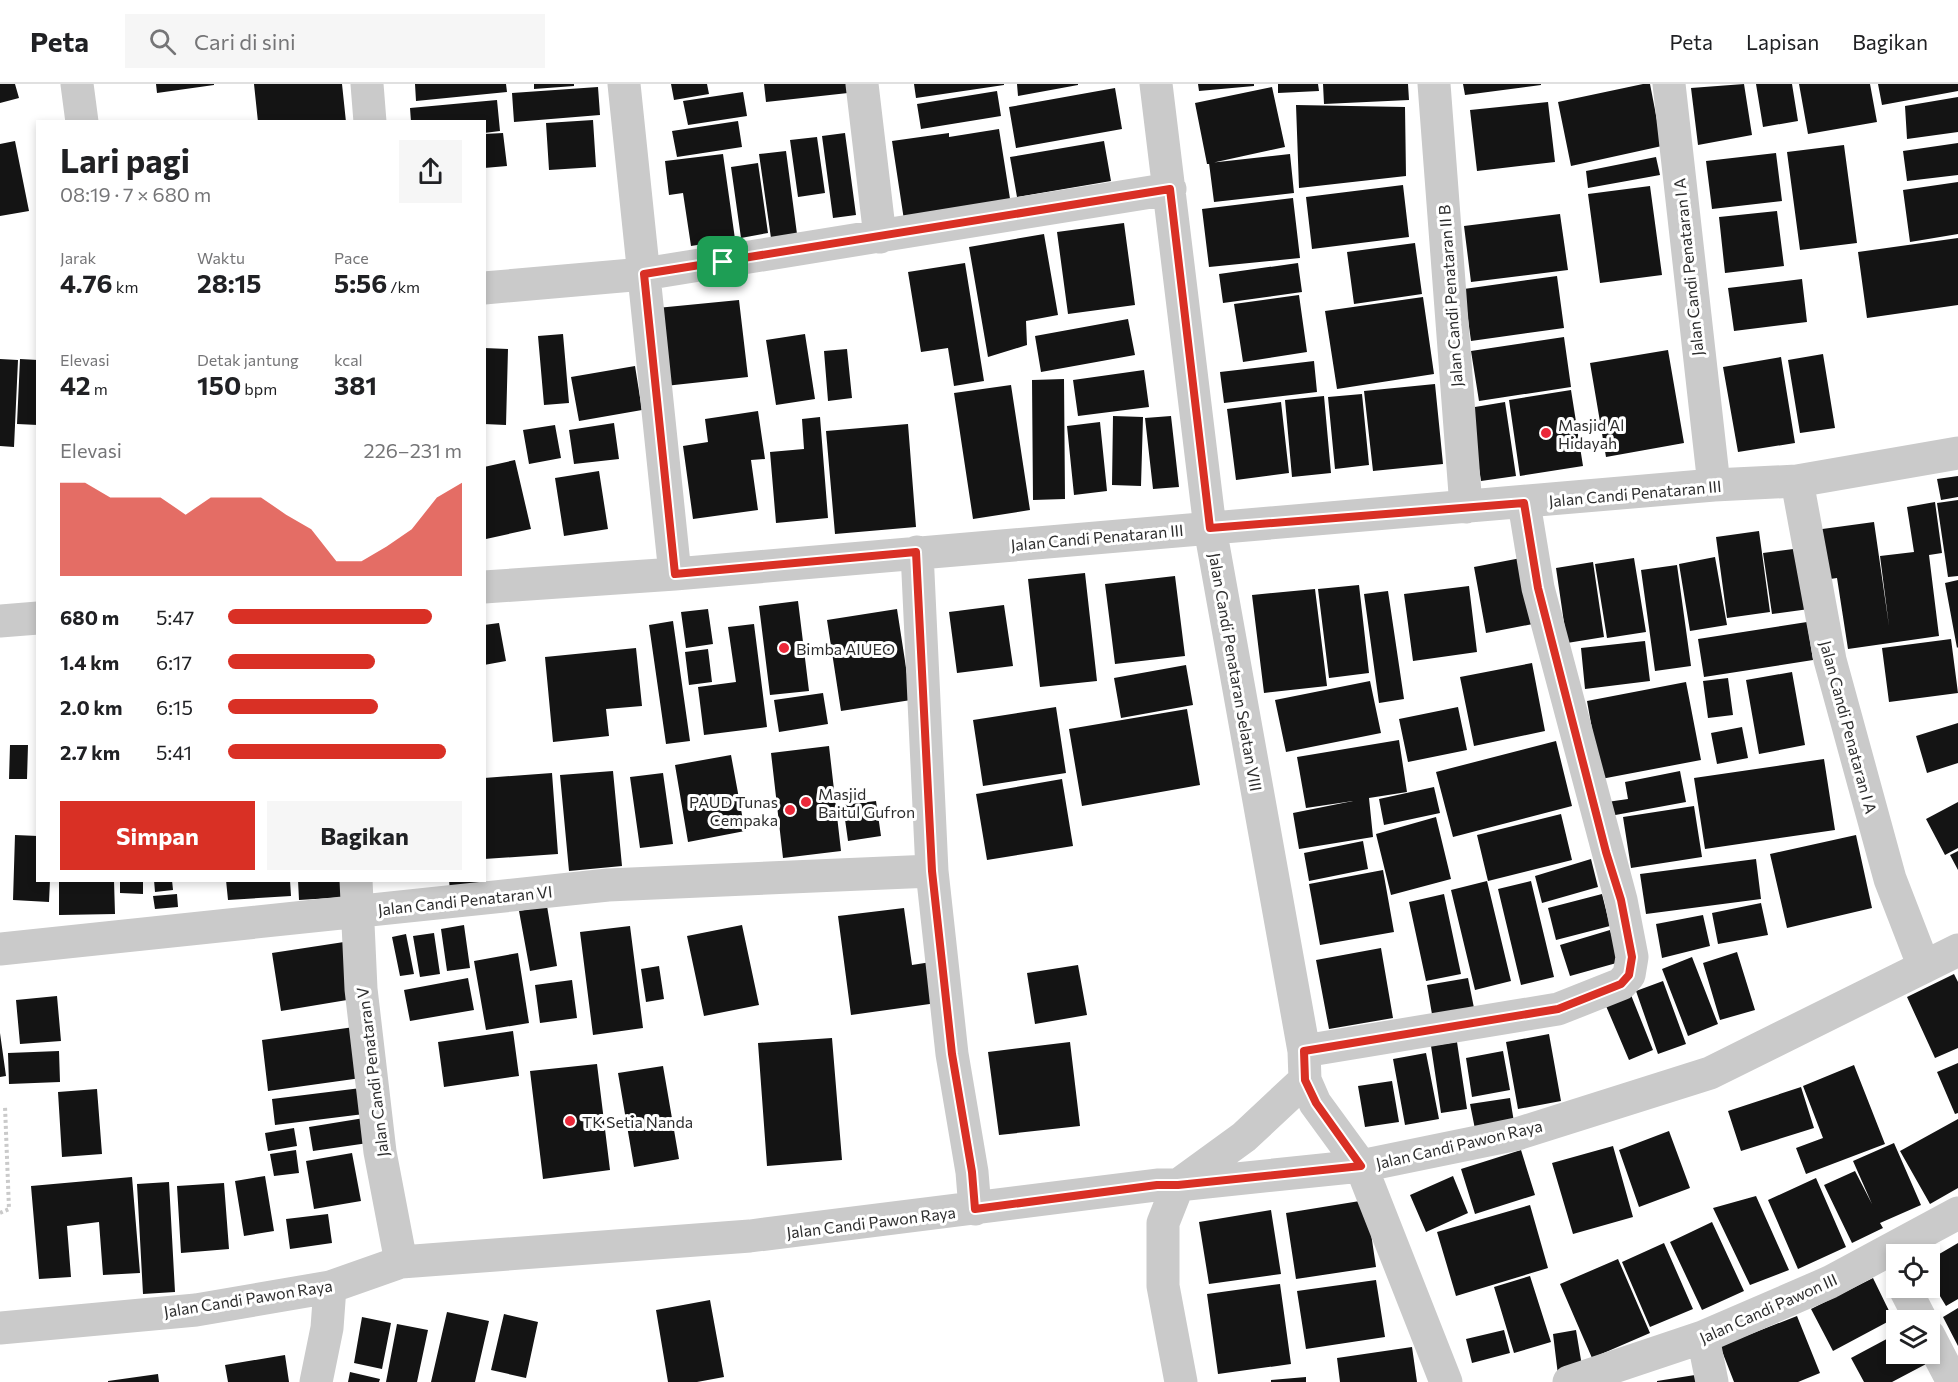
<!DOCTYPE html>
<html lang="id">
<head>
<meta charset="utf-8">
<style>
  :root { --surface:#fff; --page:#f6f6f6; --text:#202124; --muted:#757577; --line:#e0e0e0; --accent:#d93025 }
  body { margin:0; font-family:Commissioner,sans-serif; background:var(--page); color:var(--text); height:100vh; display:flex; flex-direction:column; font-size:22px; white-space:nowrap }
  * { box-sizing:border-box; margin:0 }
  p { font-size:20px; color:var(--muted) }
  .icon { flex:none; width:33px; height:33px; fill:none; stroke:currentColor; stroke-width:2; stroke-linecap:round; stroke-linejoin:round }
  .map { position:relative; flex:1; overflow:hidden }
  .sheet { position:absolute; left:36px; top:36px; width:450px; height:762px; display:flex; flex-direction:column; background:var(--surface); border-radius:0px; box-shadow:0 3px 9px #0003 }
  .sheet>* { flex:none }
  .buttons { position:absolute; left:1886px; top:1160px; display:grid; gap:12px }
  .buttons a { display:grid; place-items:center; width:54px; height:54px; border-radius:0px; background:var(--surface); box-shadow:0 3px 9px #0003; font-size:30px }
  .pin { position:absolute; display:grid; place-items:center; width:51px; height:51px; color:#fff; margin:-26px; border-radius:12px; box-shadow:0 3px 9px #0006 }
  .round { display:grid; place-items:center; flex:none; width:63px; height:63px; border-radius:0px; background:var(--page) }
  .head { display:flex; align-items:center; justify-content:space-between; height:102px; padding:0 24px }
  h1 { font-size:33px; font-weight:700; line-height:45px }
  .metrics { display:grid; grid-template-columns:repeat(3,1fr); gap:9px; height:102px; padding:6px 24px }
  .metrics div { display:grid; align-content:center }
  .metrics b { font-size:26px; font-weight:700 }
  .metrics small { font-size:16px; font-weight:400 }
  .metrics p { font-size:16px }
  .chart { height:168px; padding:12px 24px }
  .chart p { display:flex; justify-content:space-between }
  .chart svg { width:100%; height:108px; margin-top:6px; fill:var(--accent); opacity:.7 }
  .button { display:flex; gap:12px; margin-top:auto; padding:12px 24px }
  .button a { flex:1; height:69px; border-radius:0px; background:var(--accent); color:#fff; font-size:24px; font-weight:700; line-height:69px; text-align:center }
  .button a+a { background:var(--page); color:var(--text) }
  ul { padding:0 24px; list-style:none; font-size:20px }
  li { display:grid; grid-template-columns:96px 72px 1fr; align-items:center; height:45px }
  li i { height:15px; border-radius:8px; background:var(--accent) }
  header { display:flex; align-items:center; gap:36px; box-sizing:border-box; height:84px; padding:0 30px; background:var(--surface); border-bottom:2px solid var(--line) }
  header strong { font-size:28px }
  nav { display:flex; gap:33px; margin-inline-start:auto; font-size:21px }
  .search { width:420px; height:54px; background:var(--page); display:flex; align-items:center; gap:15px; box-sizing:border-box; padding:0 21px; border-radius:0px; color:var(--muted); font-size:22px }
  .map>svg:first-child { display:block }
  .building { fill:#141414 }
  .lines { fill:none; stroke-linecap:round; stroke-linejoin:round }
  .path { stroke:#cacaca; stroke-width:4; stroke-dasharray:3 3; stroke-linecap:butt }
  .minor { stroke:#cacaca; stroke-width:33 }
  .route-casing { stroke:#fff; stroke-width:12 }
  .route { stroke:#d93025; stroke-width:8 }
  .poi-dot { fill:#eb2839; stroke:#fff; stroke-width:2 }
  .labels { text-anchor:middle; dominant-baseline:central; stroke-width:6; stroke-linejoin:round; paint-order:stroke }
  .street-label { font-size:16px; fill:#2d2d2d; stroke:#fff }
  .poi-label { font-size:16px; fill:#2d2d2d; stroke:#fff; text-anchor:start }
</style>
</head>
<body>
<header>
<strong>Peta</strong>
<div class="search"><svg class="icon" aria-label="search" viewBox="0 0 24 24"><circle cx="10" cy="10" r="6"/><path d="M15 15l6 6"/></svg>Cari di sini</div>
<nav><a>Peta</a><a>Lapisan</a><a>Bagikan</a></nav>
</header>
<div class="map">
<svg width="1958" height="1298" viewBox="0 0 1958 1298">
  <rect width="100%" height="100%" fill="#fff"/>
  <path class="building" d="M0,0H15L19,14L0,19Z
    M156,0H214V1L157,9Z
    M254,0H342L346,38H258Z
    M415,0H506L507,8L416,17Z
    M534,0H574V2L534,5Z
    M671,0H707L709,10L674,16Z
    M764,0H847L848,9L766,18Z
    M914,0H1004V1L916,14Z
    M1017,0H1078V1L1018,12Z
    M1198,0H1254V2L1199,7Z
    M1278,0H1318L1319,7L1278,9Z
    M1323,0H1408L1409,16L1324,20Z
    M1463,0H1541V1L1465,11Z
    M1643,0H1650L1662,62L1571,82L1558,18Z
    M1744,0L1752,51L1698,61L1691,4Z
    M1756,0H1792L1798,37L1763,43Z
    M1799,0H1870L1877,38L1808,50Z
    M1878,0H1958V7L1882,21Z
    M598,3L600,31L514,38L512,9Z
    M1272,3L1285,63L1207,80L1195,19Z
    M1115,4L1122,45L1016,64L1009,23Z
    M997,7L1001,32L921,45L917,20Z
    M743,8L747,32L688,41L683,17Z
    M1958,13V48L1907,55L1905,22Z
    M497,16L500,47L484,49V38H411L410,24Z
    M1548,18L1555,78L1477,87L1470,26Z
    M1296,21L1405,23L1406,92L1299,104Z
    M593,36L596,83L549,86L546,39Z
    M738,37L742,63L677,73L672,47Z
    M999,45L1011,121L904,136L892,57L949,49V53Z
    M503,49L507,82L484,84V50Z
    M845,49L856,131L833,134L822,52Z
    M817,53L825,109L798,113L790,56Z
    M15,57L29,127L0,132V60Z
    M1104,57L1111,97L1017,113L1010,73Z
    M1958,59V91L1907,97L1903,67Z
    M1844,61L1857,159L1800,166L1787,68Z
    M786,67L797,150L771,154L759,70Z
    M1776,69L1782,117L1712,125L1706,77Z
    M723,70L735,155L691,162L683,109L669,111L665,77Z
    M1290,70L1294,109L1214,118L1209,79Z
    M1656,73L1660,91L1588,104L1586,87Z
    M758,79L768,149L741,154L731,83Z
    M1958,98V150L1910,158L1903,106Z
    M1403,101L1409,153L1312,165L1306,113Z
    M1650,102L1662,191L1600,199L1588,110Z
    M1293,114L1300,174L1209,183L1202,125Z
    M1777,127L1784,182L1725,189L1719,133Z
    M1560,130L1568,186L1471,198L1464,142Z
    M1124,139L1135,221L1068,230L1057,148Z
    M1044,150L1058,231L1026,237L1027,261L988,273L969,163Z
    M1958,154V221L1867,234L1858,168Z
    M1415,159L1422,210L1354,220L1347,168Z
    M965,179L984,297L954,302L948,264L921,268L908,188Z
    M1298,179L1302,208L1223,219L1219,190Z
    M1557,192L1564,244L1471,257L1464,205Z
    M1802,195L1807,238L1734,247L1728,204Z
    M1299,211L1307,268L1243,278L1234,220Z
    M1423,213L1434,290L1337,305L1325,227Z
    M739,216L748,293L665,302L657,224Z
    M1128,235L1135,271L1041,288L1035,252Z
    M563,250L569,319L544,321L538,252Z
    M805,250L815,315L776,321L766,256Z
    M1564,253L1571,303L1479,317L1471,267Z
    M484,264L508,265L506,341L484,340Z
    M847,265L852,314L828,317L824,267Z
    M1668,266L1684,359L1606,373L1590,279Z
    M1823,270L1835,344L1800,349L1788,276Z
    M1781,273L1795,359L1738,368L1723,283Z
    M0,275L18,276L14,363L0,362Z
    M20,275L38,276V341L17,340Z
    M1314,277L1317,308L1224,319L1220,288Z
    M635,282L642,326L579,337L571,293Z
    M1144,286L1149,323L1078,332L1073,296Z
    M1064,295L1065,415L1033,416L1032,296Z
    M1435,300L1443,380L1373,387L1364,307Z
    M1011,301L1030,426L973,435L954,309Z
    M1571,306L1583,382L1520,392L1509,316Z
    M1362,310L1369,381L1335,385L1328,313Z
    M1324,312L1331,389L1292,393L1285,316Z
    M1281,318L1289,389L1236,396L1227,325Z
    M1505,318L1516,392L1481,397L1469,324Z
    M758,327L765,375L751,376L758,426L693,435L683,362L708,358L705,335Z
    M1113,332L1143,333L1141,402L1112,401Z
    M1171,332L1179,403L1153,405L1145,334Z
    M820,333L828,434L776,439L770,368L804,365L802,335Z
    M1100,338L1107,407L1074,411L1067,342Z
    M614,339L619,375L574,380L569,346Z
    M908,340L916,443L835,450L826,347Z
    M555,341L561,374L529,380L523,346Z
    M515,376L531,445L486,455L484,383Z
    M599,387L608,445L564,452L555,394Z
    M1958,392V413L1941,416L1937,395Z
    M1958,416V492L1948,493L1937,419Z
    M1935,418L1942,469L1929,471L1939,552L1848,565L1837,494L1823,496L1815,446L1874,438L1889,542L1880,472L1914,468L1907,423Z
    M1759,447L1770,528L1727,534L1716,453Z
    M1801,464L1809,525L1772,530L1763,469Z
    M1715,473L1727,541L1690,547L1679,480Z
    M1521,474L1533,540L1486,549L1474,483Z
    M1634,474L1646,548L1607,554L1595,480Z
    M1593,478L1604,553L1567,559L1556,484Z
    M1677,481L1691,582L1655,587L1641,486Z
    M1085,489L1097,597L1040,603L1028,495Z
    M1175,492L1185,572L1115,580L1105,500Z
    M1958,496V563L1957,564L1945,499Z
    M1359,501L1369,589L1329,594L1318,505Z
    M1469,502L1477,568L1413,577L1404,510Z
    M1315,505L1327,602L1264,609L1252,511Z
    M1388,507L1404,615L1379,619L1364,510Z
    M798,517L809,607L770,611L759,522Z
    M1004,521L1013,582L957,589L949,528Z
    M708,525L713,560L686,564L681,528Z
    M897,525L911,616L841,627L827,536Z
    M673,537L690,657L666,660L649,541Z
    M1807,538L1813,576L1704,593L1698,555Z
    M499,539L506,577L484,581V541Z
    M754,540L767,643L704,651L698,603L736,598L728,543Z
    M1951,555L1958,609L1889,618L1882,564Z
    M1645,557L1650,597L1585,605L1581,564Z
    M636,564L642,622L606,625L609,652L553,658L545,573Z
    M708,565L712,598L689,601L685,568Z
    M1532,579L1545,647L1474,662L1460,593Z
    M1186,581L1193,621L1121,634L1114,594Z
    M1792,588L1805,661L1759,670L1746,596Z
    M1728,594L1733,631L1708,634L1703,597Z
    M1370,597L1381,649L1286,668L1275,616Z
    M1686,598L1701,676L1601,695L1587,617Z
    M823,609L828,640L779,648L774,616Z
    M1056,623L1066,689L983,702L973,636Z
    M1458,623L1467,666L1408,678L1399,635Z
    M1187,625L1200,701L1082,722L1069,645Z
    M1958,639V679L1927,689L1916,652Z
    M1742,643L1748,674L1717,680L1711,649Z
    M1399,656L1407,708L1369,714L1373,753L1299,765L1293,729L1353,717L1306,724L1297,673Z
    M1556,657L1572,722L1453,753L1436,688Z
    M10,661H28L27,695H9Z
    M829,662L841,767L783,774L771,669Z
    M731,671L745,747L688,758L675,681Z
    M1824,675L1835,746L1705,765L1694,694Z
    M613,687L622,782L569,787L560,691Z
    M1680,687L1686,718L1610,732L1607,718L1628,715L1625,698Z
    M552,689L558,770L484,775V694Z
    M663,689L673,760L640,764L630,693Z
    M1062,695L1073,762L987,776L976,710Z
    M1434,703L1440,729L1384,741L1379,715Z
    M876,717L881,752L848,757L843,721Z
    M1958,718V764L1945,771L1926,735Z
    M1694,722L1702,773L1631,784L1623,733Z
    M1561,730L1572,776L1488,797L1477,751Z
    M1436,733L1451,795L1391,811L1376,750Z
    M15,751L38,752V796H50L49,818L13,816Z
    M1856,751L1872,824L1787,844L1770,770Z
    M1363,757L1368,785L1309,797L1304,769Z
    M1958,767V786L1950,771Z
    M1591,775L1598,803L1542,819L1535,792Z
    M1756,775L1761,815L1646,830L1640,790Z
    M1383,786L1394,848L1320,861L1309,800Z
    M59,796H114L115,830L59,831Z
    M120,796H143V810L120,809Z
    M154,796H172L173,806L155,808Z
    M226,796H290L291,812L228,816Z
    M298,796H346L347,813L299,816Z
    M449,796H481L482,805L450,807Z
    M1487,797L1511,897L1475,906L1451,806Z
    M1531,797L1554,893L1521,901L1498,805Z
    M177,810L178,823L155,825L153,812Z
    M1444,810L1461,890L1426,897L1409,818Z
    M1602,810L1610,842L1556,856L1548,824Z
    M1761,819L1768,851L1718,860L1712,829Z
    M547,822L557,882L530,887L519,827Z
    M904,824L912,881L931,878L937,919L851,931L838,832Z
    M1703,831L1710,862L1662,874L1656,840Z
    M464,841L470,884L447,887L441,845Z
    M742,841L759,921L704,932L687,852Z
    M630,842L643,944L593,951L580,848Z
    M1610,846L1620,878L1570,892L1560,861Z
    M434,849L440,890L420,893L413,852Z
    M406,850L414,890L400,892L392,853Z
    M344,858L353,915L281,927L272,869Z
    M1381,864L1393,934L1329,945L1316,876Z
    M1737,868L1755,926L1720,936L1703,879Z
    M518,869L529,939L486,946L474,877Z
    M1692,873L1718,940L1688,952L1662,885Z
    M1078,881L1087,931L1035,940L1027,889Z
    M659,882L664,915L646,918L641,885Z
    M1954,890L1958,898V964L1935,974L1907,913Z
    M468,894L474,926L410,937L404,906Z
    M1468,894L1476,934L1434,942L1427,901Z
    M572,896L577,934L540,939L535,901Z
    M1663,897L1686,960L1658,970L1636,907Z
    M1631,911L1653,966L1629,976L1606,922Z
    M57,912L61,957L20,960L16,916Z
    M354,943L361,994L268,1007L262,956Z
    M513,947L519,992L444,1003L438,958Z
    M0,949L6,992L0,993Z
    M1549,950L1561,1017L1518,1025L1506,958Z
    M832,954L842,1076L767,1082L758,959Z
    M1070,958L1080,1042L999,1051L988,968Z
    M1457,958L1467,1025L1441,1029L1431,962Z
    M59,967L60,998L9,1000L8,969Z
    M1503,967L1510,1006L1472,1013L1466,974Z
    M1426,969L1439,1035L1405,1041L1393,975Z
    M1958,979V1029L1955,1030L1937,988Z
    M597,980L610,1086L543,1095L530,987Z
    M1854,981L1885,1060L1806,1090L1796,1064L1823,1054L1803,1002Z
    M663,982L679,1075L634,1083L618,989Z
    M1392,997L1399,1038L1365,1043L1358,1002Z
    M1801,1003L1814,1044L1741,1067L1728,1027Z
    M361,1004L364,1030L275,1041L272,1015Z
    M97,1005L102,1070L62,1073L58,1008Z
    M1510,1014L1514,1038L1475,1045L1470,1020Z
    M364,1034L368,1059L313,1067L309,1043Z
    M1958,1035V1104L1930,1120L1900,1067Z
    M294,1044L297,1062L268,1067L265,1049Z
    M1669,1047L1690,1104L1639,1123L1619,1066Z
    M1894,1059L1921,1121L1880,1139L1883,1144L1852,1159L1824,1101L1855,1087L1872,1120L1853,1077Z
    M1613,1062L1633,1133L1573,1150L1552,1079Z
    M296,1066L299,1089L274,1092L270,1070Z
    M1521,1066L1535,1111L1475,1130L1461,1085Z
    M352,1069L361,1117L314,1125L306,1077Z
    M265,1092L274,1147L244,1152L235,1097Z
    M1453,1092L1468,1129L1426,1148L1410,1111Z
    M132,1093L140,1189L103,1191L99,1138L67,1142L71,1193L39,1195L31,1102Z
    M1816,1094L1846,1163L1798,1185L1768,1116Z
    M169,1098L175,1208L143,1210L137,1100Z
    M224,1099L229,1165L181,1169L177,1102Z
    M1756,1112L1789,1186L1750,1201L1713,1124Z
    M1366,1116L1376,1183L1296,1195L1286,1129Z
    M1530,1121L1548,1184L1456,1212L1437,1148Z
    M1271,1126L1281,1190L1209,1200L1199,1138Z
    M328,1130L332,1159L290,1165L286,1135Z
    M1712,1138L1744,1207L1702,1226L1670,1158Z
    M1664,1159L1693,1225L1650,1243L1622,1178Z
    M1958,1159V1215L1946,1222L1929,1194V1176Z
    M1618,1175L1650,1249L1592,1274L1560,1200Z
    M1530,1192L1551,1258L1514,1269L1494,1203Z
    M1873,1194L1893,1235L1833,1267L1811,1225Z
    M1376,1196L1385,1253L1306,1265L1297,1207Z
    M1280,1200L1291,1280L1218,1290L1207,1210Z
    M710,1216L724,1293L697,1298H668L656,1226Z
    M1958,1224V1262L1943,1233Z
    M447,1228L489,1237L475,1298H431Z
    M504,1230L538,1238L526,1294L491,1286Z
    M1797,1232L1820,1289L1798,1298H1734L1720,1262Z
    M362,1233L391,1239L382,1285L354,1279Z
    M397,1240L428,1246L417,1298H386Z
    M1504,1246L1510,1269L1472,1279L1466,1255Z
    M1576,1246L1583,1288L1558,1291L1553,1250Z
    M1896,1250V1269H1922L1928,1279L1892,1298H1864L1851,1274Z
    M1412,1263L1417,1298H1340L1337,1274Z
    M285,1271L289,1298H228L225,1281Z
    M350,1288L380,1295L379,1298H348Z
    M158,1290L159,1298H108V1297Z
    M1695,1291L1696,1298H1657V1297Z
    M1306,1293V1298H1271V1296Z"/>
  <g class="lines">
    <path class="path" d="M0,1129L9,1125L5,1022"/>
    <path class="minor" d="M77,0L82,38
      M367,0L370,38
      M624,0L675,490
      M862,0L880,153
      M1156,0L1210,444L1304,967L1305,996L1315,1019L1361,1082L1446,1298
      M1434,0L1466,423
      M1669,0L1714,401
      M484,204L644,190L1170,105
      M1797,397L1830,576L1890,795L1924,883
      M917,468L932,787L952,970L972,1088L975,1125
      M484,503L675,490L1714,401L1797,397L1958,369
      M0,537L38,534
      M356,796L361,905L380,1068L401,1178
      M0,865L608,801L932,787
      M1304,967L1558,925L1621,900L1629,891L1632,873L1621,816L1538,504L1524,419
      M1904,1203L1921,1236
      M0,1244L196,1226L330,1203L401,1178L750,1152L1157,1101H1178L1361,1082L1517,1050L1710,989L1958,866
      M1929,1252L1953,1298
      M1703,1253L1712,1298
      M316,1298L327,1244L330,1203
      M1181,1298L1163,1202V1139L1178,1101L1244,1053L1305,996
      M1569,1298L1703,1253L1830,1198L1958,1129"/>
  </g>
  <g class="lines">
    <defs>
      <path id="route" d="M1170,105L1210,444L1524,419L1538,504L1606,768L1621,816L1632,873L1629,891L1621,900L1558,925L1304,967L1305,996L1316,1019L1361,1082L1178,1101H1157L975,1125L972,1088L952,970L932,787L916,468L675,490L644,190Z"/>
    </defs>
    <use href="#route" class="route-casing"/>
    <use href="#route" class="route"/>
  </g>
  <g class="poi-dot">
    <circle cx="1546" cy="349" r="6"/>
    <circle cx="784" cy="564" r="6"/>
    <circle cx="806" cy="718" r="6"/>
    <circle cx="790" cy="726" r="6"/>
    <circle cx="570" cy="1037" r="6"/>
  </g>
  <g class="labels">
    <g class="street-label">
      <text transform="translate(1688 183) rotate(-96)">Jalan Candi Penataran I A</text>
      <text transform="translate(1450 212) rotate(-94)">Jalan Candi Penataran II B</text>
      <text transform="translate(1635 409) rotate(-5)">Jalan Candi Penataran III</text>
      <text transform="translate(1097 453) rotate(-5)">Jalan Candi Penataran III</text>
      <text transform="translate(1236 588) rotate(80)">Jalan Candi Penataran Selatan VIII</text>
      <text transform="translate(1849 643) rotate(75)">Jalan Candi Penataran I A</text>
      <text transform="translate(465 816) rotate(-6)">Jalan Candi Penataran VI</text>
      <text transform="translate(372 988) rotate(-97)">Jalan Candi Penataran V</text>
      <text transform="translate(1459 1060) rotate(-13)">Jalan Candi Pawon Raya</text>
      <text transform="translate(871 1138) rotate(-7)">Jalan Candi Pawon Raya</text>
      <text transform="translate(248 1214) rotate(-9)">Jalan Candi Pawon Raya</text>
      <text transform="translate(1768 1224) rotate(-24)">Jalan Candi Pawon III</text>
    </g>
    <g class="poi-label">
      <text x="1558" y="340">Masjid Al<tspan x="1558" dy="18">Hidayah</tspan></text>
      <text x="796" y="564">Bimba AIUEO</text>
      <text x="818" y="709">Masjid<tspan x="818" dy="18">Baitul Gufron</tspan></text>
      <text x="778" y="717" text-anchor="end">PAUD Tunas<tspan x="778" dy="18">Cempaka</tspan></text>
      <text x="582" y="1037">TK Setia Nanda</text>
    </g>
  </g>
</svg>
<div class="buttons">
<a><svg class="icon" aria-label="locate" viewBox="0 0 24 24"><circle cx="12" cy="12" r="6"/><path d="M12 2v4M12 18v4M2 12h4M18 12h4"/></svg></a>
<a><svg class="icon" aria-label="layers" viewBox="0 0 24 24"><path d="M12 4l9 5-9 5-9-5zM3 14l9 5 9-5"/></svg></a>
</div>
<div class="pin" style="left:723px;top:178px;background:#1e9e55"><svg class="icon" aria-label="arrive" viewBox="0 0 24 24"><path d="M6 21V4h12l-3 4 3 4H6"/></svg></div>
<section class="sheet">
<div class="head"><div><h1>Lari pagi</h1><p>08:19 · 7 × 680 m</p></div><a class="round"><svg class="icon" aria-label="share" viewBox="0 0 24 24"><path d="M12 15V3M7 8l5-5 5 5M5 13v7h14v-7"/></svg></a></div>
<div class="metrics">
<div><p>Jarak</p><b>4.76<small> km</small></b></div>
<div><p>Waktu</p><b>28:15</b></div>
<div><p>Pace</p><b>5:56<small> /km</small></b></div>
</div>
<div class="metrics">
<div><p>Elevasi</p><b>42<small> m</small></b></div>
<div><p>Detak jantung</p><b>150<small> bpm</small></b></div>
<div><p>kcal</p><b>381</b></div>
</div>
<div class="chart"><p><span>Elevasi</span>226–231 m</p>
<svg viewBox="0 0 160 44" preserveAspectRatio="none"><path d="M0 44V6L10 6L20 12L30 12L40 12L50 19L60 12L70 12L80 12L90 19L100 25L110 38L120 38L130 32L140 25L150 12L160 6V44z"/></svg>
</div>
<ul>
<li><b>680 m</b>5:47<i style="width:87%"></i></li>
<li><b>1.4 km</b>6:17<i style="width:63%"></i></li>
<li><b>2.0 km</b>6:15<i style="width:64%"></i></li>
<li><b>2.7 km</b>5:41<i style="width:93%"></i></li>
</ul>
<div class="button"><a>Simpan</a><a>Bagikan</a></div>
</section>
</div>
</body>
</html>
